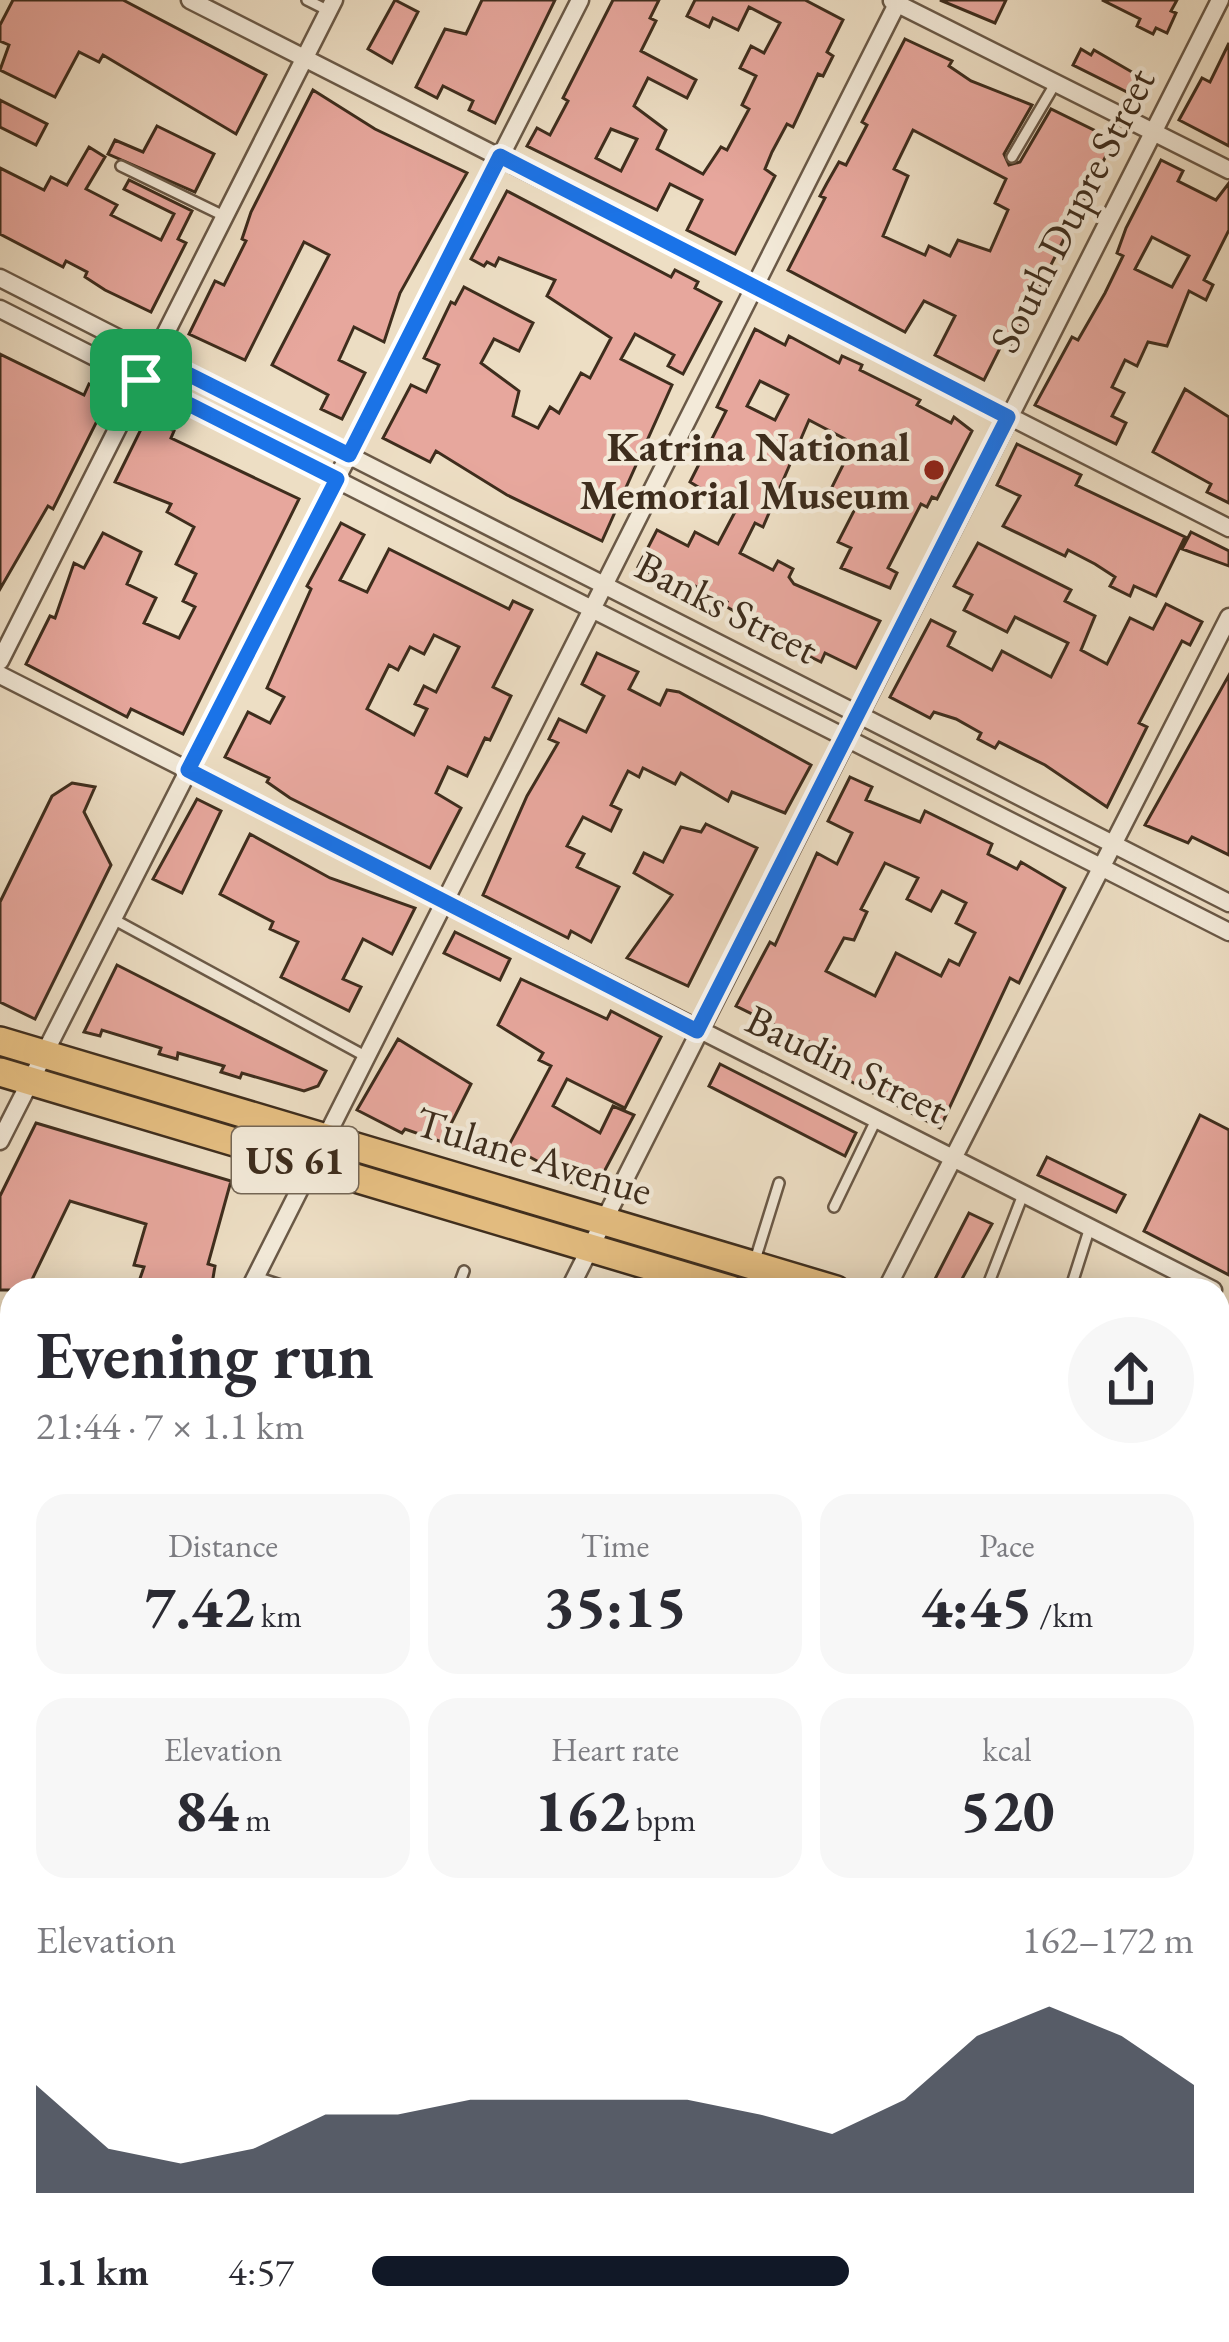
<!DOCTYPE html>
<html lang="en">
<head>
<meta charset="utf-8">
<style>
  :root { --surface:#fff; --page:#f7f7f7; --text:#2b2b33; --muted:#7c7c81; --accent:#111827 }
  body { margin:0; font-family:"EB Garamond",serif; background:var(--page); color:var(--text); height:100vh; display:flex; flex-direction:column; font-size:45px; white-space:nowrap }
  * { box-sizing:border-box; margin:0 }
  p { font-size:39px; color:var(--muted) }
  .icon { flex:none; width:66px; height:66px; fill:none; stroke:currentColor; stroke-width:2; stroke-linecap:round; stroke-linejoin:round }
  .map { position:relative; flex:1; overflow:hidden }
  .panel { position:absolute; left:0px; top:1278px; width:1230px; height:1065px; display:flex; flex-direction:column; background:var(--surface); border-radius:36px 36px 0 0; box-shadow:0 6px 30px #0003 }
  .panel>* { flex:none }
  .pin { position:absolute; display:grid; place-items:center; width:102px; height:102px; color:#fff; margin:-51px; border-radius:24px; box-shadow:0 6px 18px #0006 }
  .round { display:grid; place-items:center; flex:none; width:126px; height:126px; border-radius:63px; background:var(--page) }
  .overview { display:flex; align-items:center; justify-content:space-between; height:204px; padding:0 36px }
  h1 { font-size:66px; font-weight:700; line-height:90px }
  .figures { display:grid; grid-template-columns:repeat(3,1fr); gap:18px; height:204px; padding:12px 36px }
  .figures div { display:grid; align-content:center; border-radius:30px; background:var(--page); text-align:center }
  .figures b { font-size:60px; font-weight:700 }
  .figures small { font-size:33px; font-weight:400 }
  .figures p { font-size:33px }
  .chart { height:336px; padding:24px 36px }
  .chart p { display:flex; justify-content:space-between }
  .chart svg { width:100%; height:216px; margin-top:12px; fill:var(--accent); opacity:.7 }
  ul { padding:0 36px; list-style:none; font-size:39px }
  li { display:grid; grid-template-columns:192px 144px 1fr; align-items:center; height:90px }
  li i { height:30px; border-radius:15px; background:var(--accent) }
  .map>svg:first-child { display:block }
  .building { fill:#e7a79d; stroke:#3e2d1d; stroke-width:3; fill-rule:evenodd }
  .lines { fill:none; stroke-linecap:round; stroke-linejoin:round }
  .service-casing { stroke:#6a5947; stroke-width:14 }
  .minor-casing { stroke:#6a5947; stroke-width:21 }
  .primary-casing { stroke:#3e2d1d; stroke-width:32 }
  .service { stroke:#f3ead9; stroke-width:9 }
  .minor { stroke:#f3ead9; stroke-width:16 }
  .primary { stroke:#e6bf82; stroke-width:27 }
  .route-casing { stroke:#fff; stroke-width:24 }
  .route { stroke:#1a73e8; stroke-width:15 }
  .poi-dot { fill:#8f2418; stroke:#f3ead9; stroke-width:4.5 }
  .labels { text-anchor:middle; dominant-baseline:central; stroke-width:9; stroke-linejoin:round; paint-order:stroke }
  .shield { fill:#f3ead9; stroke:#746655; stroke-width:3 }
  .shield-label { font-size:39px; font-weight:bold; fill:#3e2d1d }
  .street-label { font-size:42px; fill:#3e2d1d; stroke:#f3ead9 }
  .poi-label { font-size:42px; font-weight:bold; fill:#3e2d1d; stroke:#f3ead9; text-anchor:end }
</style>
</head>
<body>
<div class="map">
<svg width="1229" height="2342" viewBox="0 0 1229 2342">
  <rect width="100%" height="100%" fill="#eddec4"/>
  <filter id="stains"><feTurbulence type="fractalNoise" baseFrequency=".00167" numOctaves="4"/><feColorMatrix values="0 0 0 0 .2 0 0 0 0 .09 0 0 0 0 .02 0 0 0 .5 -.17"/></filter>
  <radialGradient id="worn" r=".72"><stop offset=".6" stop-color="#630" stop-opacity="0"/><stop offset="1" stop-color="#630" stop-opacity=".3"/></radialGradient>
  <path class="building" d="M13,0H123L266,75L236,134L103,55L99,62L79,52L55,97L0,70L9,45L0,41V25Z
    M395,0L418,12L392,63L368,49Z
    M482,0H555L495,123L469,110L473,101L443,86L437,98L416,87L445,29L466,34Z
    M613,0H659L650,18L656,21L641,51L696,80L687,98L648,78L634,106L666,130L657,149L703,174L721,147L727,150L749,109L742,105L756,76L740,68L751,46L764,53L780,23L749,7L738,30L713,18L709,27L687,16L695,0H805L843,20L827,52L833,56L823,76L818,74L793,127L787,124L772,152L765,169L775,176L735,254L687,230L702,200L670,184L657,210L527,146L537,128L550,135L568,101L563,98ZM611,129L637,139L621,171L596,158Z
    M940,0H1006L995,23Z
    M1102,0H1177L1171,11L1176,13L1167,33L1156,28L1153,34L1137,26L1140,19Z
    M905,39L952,61L949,66L971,81L1032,105L1004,154L1009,165L1020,162L1051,109L1114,140L1011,344L1004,340L984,380L935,355L955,316L924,301L905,332L788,270L825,198L820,196L827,183L839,162L846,165L867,125L862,122ZM913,130L1006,179L995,203L1008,210L990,251L958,240L950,256L929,246L925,255L883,236L908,176L894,169Z
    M1229,43V146L1179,120L1202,78L1210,82Z
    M1081,49L1091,55L1094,50L1144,79L1135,96L1073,65Z
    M313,90L375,129L467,173L400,293L384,342L354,327L339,360L365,373L342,419L321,409L328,395L272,365L329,255L304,242L245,360L189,334L215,281L224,285L246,241L242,239L251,212Z
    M0,100L47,124L36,145L0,127Z
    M157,126L214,154L195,192L108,154L115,140L143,152Z
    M89,147L105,157L86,189L117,205L111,215L161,240L174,214L124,189L129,180L192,211L178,239L186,243L151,312L105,290L85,277L87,272L66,261L63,267L0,234V168L44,190L51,177L67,185Z
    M1161,160L1183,171L1178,181L1216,200L1229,183V230L1204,280L1213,285L1206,300L1189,291L1167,346L1148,342L1137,366L1125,360L1112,387L1124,393L1112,416L1126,423L1116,444L1035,405L1072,337L1078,340L1105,293L1123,256L1117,253L1126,228ZM1152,237L1189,256L1172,287L1135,269Z
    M507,191L671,277L675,270L698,282L695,288L721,302L683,374L668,366L674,355L635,334L621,359L672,385L602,541L507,495L436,451L430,462L383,438L411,385L426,392L439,365L424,358L451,302L455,304L464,287L533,323L519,351L494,339L481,363L519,391L513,416L538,428L550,407L559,413L581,373L590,378L611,338L547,296L555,280L499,258L495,266L487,262L484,266L471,259Z
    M755,329L785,345L789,336L839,363L842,356L862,365L860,370L920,400L917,405L951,423L954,417L972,431L937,499L932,497L927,507L921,504L888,568L897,573L890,588L841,568L851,548L838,542L857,505L830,491L848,455L840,451L845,439L809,420L763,527L755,523L740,553L773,570L778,561L793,569L789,577L794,584L880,621L856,668L825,653L821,662L772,638L774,633L725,606L727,602L693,585L688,594L638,567L657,530L688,546L695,532L718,544L736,510L690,482L726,411L717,407ZM760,381L788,395L775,420L747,406Z
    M0,354L84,395L89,384L110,395L53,509L48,506L0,589Z
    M1185,389L1229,417V503L1207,492L1211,484L1153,452Z
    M147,417L174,431L171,438L299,499L183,734L131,709L127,717L26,664L50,616L55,618L74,563L84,568L103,533L141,552L127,584L156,598L144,623L179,638L195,607L183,601L196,574L176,564L194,527L167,512L171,504L115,482Z
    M1017,444L1081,475L1076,485L1185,537L1156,596L1134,586L1130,596L1110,586L1115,577L1095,564L1068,550L1065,556L1003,526L1020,496L997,485Z
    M341,523L364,535L340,580L367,592L389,549L509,609L513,601L532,610L493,687L511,696L490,740L485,738L467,776L448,767L436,793L461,808L430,868L290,798L267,782L269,778L225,757L248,712L270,723L284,697L267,688L311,589L307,586ZM434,635L459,647L436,692L424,686L415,704L427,709L414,735L367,709L389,665L398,670L410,647L424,654Z
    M1191,532L1229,551V566L1182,549Z
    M978,543L1071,590L1065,601L1095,616L1081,650L1107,664L1130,618L1153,629L1166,604L1202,622L1190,645L1182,641L1139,723L1147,727L1107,807L1045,765L999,742L995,748L978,739L981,733L956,719L934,712L930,718L890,697L931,620L955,632L948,646L992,670L1002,651L1051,677L1068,643L1015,617L1007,632L964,610L972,595L954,586Z
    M597,653L638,672L629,689L660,705L667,690L679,692L811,765L785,813L732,792L728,801L681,773L675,784L643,768L639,777L628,771L611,805L621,810L611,831L583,817L567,846L584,854L577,867L619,887L591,942L571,931L568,938L483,895L527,796L558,743L549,739L559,719L586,732L604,696L582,684Z
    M1229,675V855L1192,837L1188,843L1145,825Z
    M850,777L872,787L866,800L920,822L925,811L992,844L988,854L1017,869L1021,862L1065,888L1019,983L1010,978L940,1128L825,1068L833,1054L736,1006L770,942L775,945L817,853L837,864L852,833L828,821ZM885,863L918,878L907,899L931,911L942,891L966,903L956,923L975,933L959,965L949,960L941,976L896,953L875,996L826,971L844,938L854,940L867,912L861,909Z
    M72,783L95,787L84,812L111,865L35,1019L0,1002V902L52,796Z
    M197,799L221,811L182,893L153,879Z
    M706,824L757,848L688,986L627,958L672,895L634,873L644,853L663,862L681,827L701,832Z
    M250,834L330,878L415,908L392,954L363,939L343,979L361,987L349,1011L281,977L298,942L270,929L273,922L220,894Z
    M455,932L510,959L500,980L444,953Z
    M117,965L326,1071L318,1086L304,1091L242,1073L240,1078L221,1072L224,1066L178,1053L177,1059L159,1054L161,1048L102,1030L100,1036L84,1032Z
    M521,979L607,1019L611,1011L661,1037L625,1108L567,1079L553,1106L600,1133L613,1106L634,1115L595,1189L548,1176L552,1169L526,1155L521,1165L501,1160L551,1066L539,1060L543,1053L498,1025Z
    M398,1039L471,1084L442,1142L405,1129L402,1133L357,1110Z
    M720,1064L856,1133L845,1156L709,1086Z
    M1200,1115L1229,1130V1275L1144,1231Z
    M36,1123L231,1181L208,1264L215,1266L211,1290H136L144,1267L134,1265L146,1224L70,1201L27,1290H0V1196Z
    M1047,1157L1125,1195L1116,1212L1038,1175Z
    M969,1213L992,1224L956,1290L935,1279Z"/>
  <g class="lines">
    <defs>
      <path id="service" d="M307,0L329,11
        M1012,157L1055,84
        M121,166L224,216
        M113,919L365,1056
        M834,1207L876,1120
        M755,1260L779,1183
        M256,1277L296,1290
        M457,1290L464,1271
        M986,1290L1024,1192
        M1070,1290L1090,1227
        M0,2289L12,2295
        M428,2342L433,2331
        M593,2342L599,2331
        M1030,2342L1036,2331
        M1081,2342L1084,2331"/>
      <path id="minor" d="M190,0L1229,528
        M892,1L1229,170
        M0,278L1229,903
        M0,309L1229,932
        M0,661L334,0
        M0,675L1213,1290
        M0,1141L580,0
        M249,1290L899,0
        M569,1290L1220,0
        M886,1290L1229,617
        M0,1499L12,1502
        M0,1781L12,1757
        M1218,1863L1229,1866
        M0,1934L12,1937
        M1218,2301L1229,2304"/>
      <path id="primary" d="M0,1041L836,1290
        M0,1072L731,1290
        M1218,1403L1229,1407
        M1218,1435L1229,1439
        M1218,1718L1229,1696
        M1218,1737L1229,1742
        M1218,1827L1229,1804
        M759,2331L761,2342
        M785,2331L787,2342
        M920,2342L926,2331
        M952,2342L957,2331
        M979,2342L985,2331"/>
    </defs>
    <use href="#service" class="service-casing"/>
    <use href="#minor" class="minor-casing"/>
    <use href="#primary" class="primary-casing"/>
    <use href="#service" class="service"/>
    <use href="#minor" class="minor"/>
    <use href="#primary" class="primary"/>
  </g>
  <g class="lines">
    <defs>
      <path id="route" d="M500,156L1008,417L697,1031L188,770L337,479L141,380L152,356L349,455Z"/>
    </defs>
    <use href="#route" class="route-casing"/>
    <use href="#route" class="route"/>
  </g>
  <circle class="poi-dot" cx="934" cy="470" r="12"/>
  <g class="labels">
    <rect class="shield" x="232" y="1127" width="126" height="66" rx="9"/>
    <g class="shield-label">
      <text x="295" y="1160">US 61</text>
    </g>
    <g class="street-label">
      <text transform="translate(1072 210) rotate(-63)">South Dupre Street</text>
      <text transform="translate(727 607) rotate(27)">Banks Street</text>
      <text transform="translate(847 1064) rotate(26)">Baudin Street</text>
      <text transform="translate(534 1156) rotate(17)">Tulane Avenue</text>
    </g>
    <g class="poi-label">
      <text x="910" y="446">Katrina National<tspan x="910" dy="48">Memorial Museum</tspan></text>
    </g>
  </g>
  <rect width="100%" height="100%" filter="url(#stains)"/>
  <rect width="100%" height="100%" fill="url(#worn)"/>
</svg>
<div class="pin" style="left:141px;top:380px;background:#1e9e55"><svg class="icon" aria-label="arrive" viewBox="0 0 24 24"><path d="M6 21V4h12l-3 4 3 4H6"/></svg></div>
<section class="panel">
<div class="overview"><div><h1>Evening run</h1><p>21:44 · 7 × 1.1 km</p></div><a class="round"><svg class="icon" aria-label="share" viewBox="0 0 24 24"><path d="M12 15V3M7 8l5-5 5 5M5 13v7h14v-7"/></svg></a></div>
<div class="figures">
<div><p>Distance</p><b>7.42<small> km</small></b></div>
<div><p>Time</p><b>35:15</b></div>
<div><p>Pace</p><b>4:45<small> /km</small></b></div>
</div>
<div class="figures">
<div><p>Elevation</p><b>84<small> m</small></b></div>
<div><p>Heart rate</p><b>162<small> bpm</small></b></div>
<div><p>kcal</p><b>520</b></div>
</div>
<div class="chart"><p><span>Elevation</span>162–172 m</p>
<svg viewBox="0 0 160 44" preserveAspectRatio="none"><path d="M0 44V22L10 35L20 38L30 35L40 28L50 28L60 25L70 25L80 25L90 25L100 28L110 32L120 25L130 12L140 6L150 12L160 22V44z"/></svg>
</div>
<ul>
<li><b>1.1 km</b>4:57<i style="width:58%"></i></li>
</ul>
</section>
</div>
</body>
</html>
